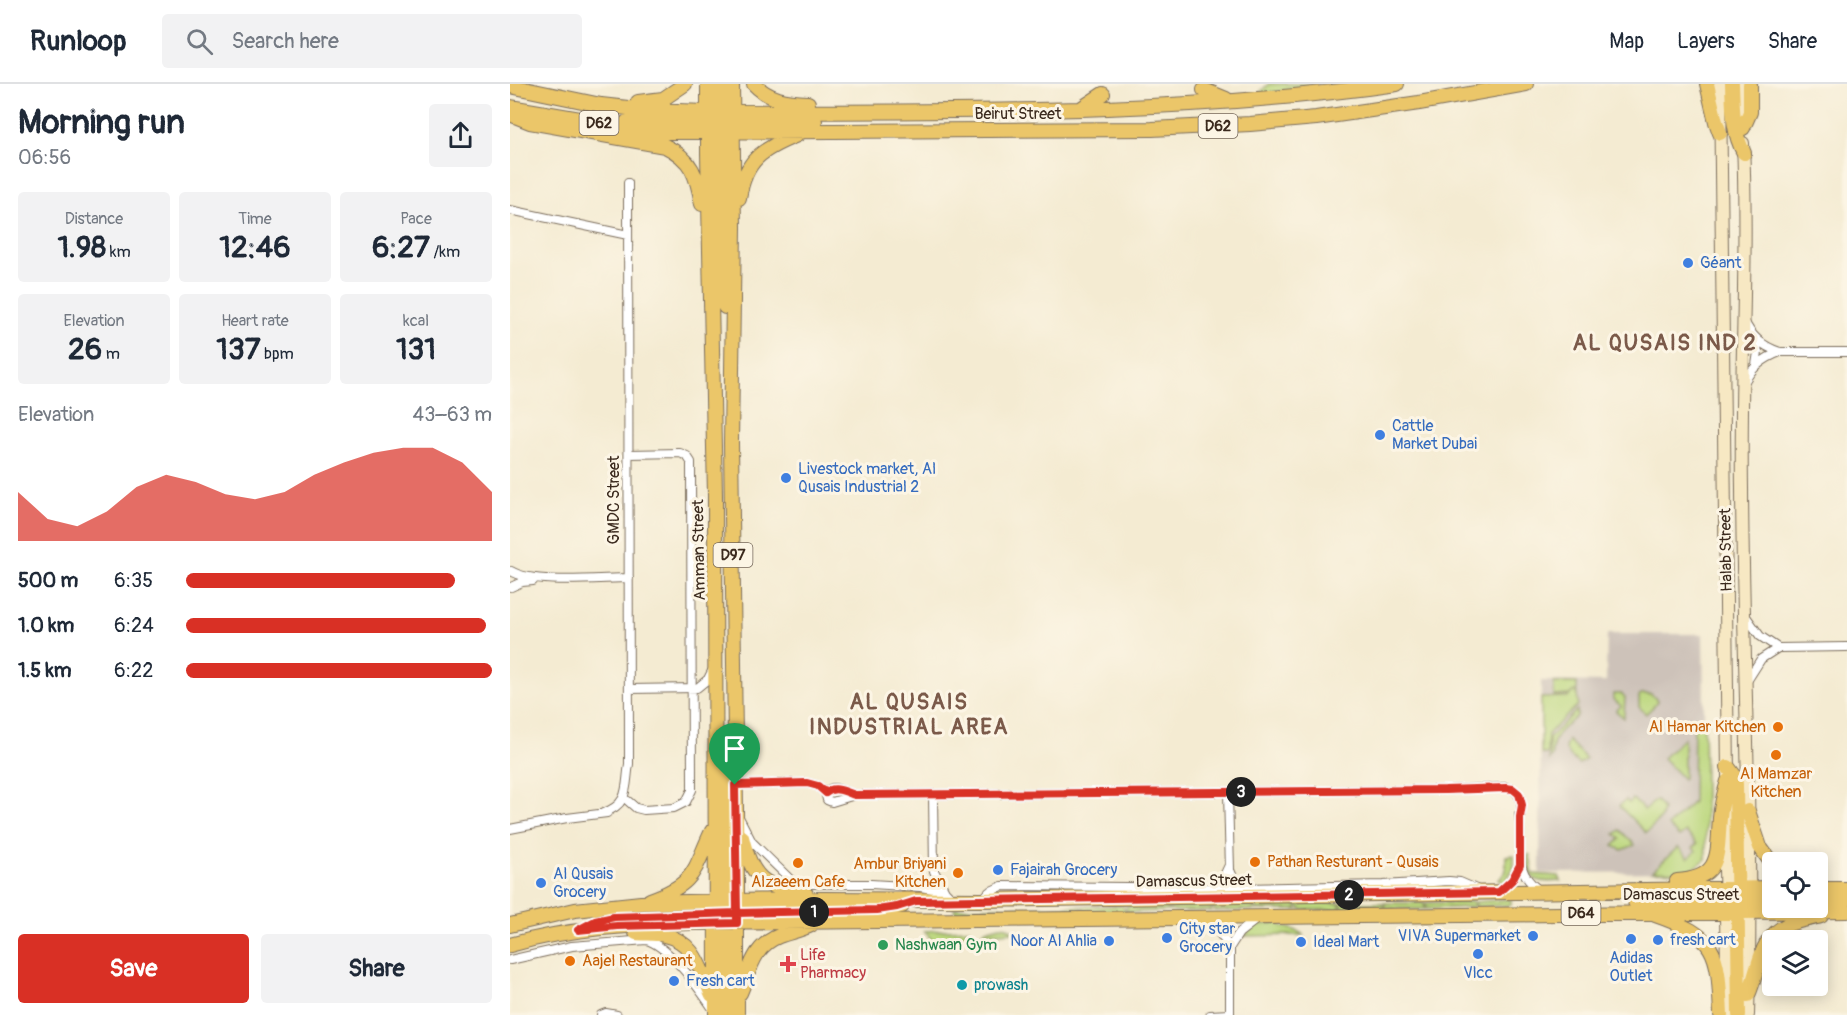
<!DOCTYPE html>
<html lang="en">
<head>
<meta charset="utf-8">
<style>
  :root { --surface:#fff; --page:#f2f2f3; --text:#1f2937; --muted:#747a83; --line:#e0e1e3; --accent:#d93025 }
  body { margin:0; font-family:Pangolin,sans-serif; background:var(--page); color:var(--text); height:100vh; display:flex; flex-direction:column; font-size:22px; white-space:nowrap }
  * { box-sizing:border-box; margin:0 }
  p { font-size:20px; color:var(--muted) }
  .icon { flex:none; width:33px; height:33px; fill:none; stroke:currentColor; stroke-width:2; stroke-linecap:round; stroke-linejoin:round }
  .map { position:relative; flex:1; overflow:hidden }
  .drawer { display:flex; flex-direction:column; background:var(--surface); width:510px }
  .drawer>* { flex:none }
  .tools { position:absolute; left:1252px; top:768px; display:grid; gap:12px }
  .tools a { display:grid; place-items:center; width:66px; height:66px; border-radius:6px; background:var(--surface); box-shadow:0 3px 15px #0003; font-size:30px }
  .pin { position:absolute; display:grid; place-items:center; width:51px; height:51px; color:#fff; margin:-62px -26px; border-radius:50% 50% 50% 0; rotate:-45deg; box-shadow:0 0 6px #0007 }
  .pin .icon { rotate:45deg }
  .km { position:absolute; width:30px; height:30px; margin:-15px; border-radius:50%; background:#222; color:#fff; font-size:16px; line-height:30px; text-align:center }
  .round { display:grid; place-items:center; flex:none; width:63px; height:63px; border-radius:6px; background:var(--page) }
  .summary { display:flex; align-items:center; justify-content:space-between; height:102px; padding:0 18px }
  h1 { font-size:33px; font-weight:700; line-height:45px }
  .figures { display:grid; grid-template-columns:repeat(3,1fr); gap:9px; height:102px; padding:6px 18px }
  .figures div { display:grid; align-content:center; border-radius:6px; background:var(--page); text-align:center }
  .figures b { font-size:30px; font-weight:700 }
  .figures small { font-size:16px; font-weight:400 }
  .figures p { font-size:16px }
  .chart { height:168px; padding:12px 18px }
  .chart p { display:flex; justify-content:space-between }
  .chart svg { width:100%; height:108px; margin-top:6px; fill:var(--accent); opacity:.7 }
  .cta { display:flex; gap:12px; margin-top:auto; padding:12px 18px }
  .cta a { flex:1; height:69px; border-radius:6px; background:var(--accent); color:#fff; font-size:24px; font-weight:700; line-height:69px; text-align:center }
  .cta a+a { background:var(--page); color:var(--text) }
  ul { padding:0 18px; list-style:none; font-size:20px }
  li { display:grid; grid-template-columns:96px 72px 1fr; align-items:center; height:45px }
  li i { height:15px; border-radius:8px; background:var(--accent) }
  header { display:flex; align-items:center; gap:36px; box-sizing:border-box; height:84px; padding:0 30px; background:var(--surface); border-bottom:2px solid var(--line) }
  header strong { font-size:28px }
  nav { display:flex; gap:33px; margin-inline-start:auto; font-size:21px }
  .search { width:420px; height:54px; background:var(--page); display:flex; align-items:center; gap:15px; box-sizing:border-box; padding:0 21px; border-radius:6px; color:var(--muted); font-size:22px }
  main { display:flex; flex:1; min-height:0 }
  .map>svg:first-child { display:block }
  .industrial { fill:#cdc2b9 }
  .green { fill:#bbd77d; stroke:#7b804e; stroke-width:1.5 }
  .lines { fill:none; stroke-linecap:round; stroke-linejoin:round }
  .street-casing { stroke:#7c6e5d; stroke-width:10 }
  .secondary-casing { stroke:#7c6e5d; stroke-width:14 }
  .primary-casing { stroke:#7c6e5d; stroke-width:16 }
  .street { stroke:#fff; stroke-width:8 }
  .secondary { stroke:#f7e8c3; stroke-width:12 }
  .primary { stroke:#ebc669; stroke-width:14 }
  .route-casing { stroke:#fff; stroke-width:12 }
  .route { stroke:#d93025; stroke-width:8 }
  .shop-dot { fill:#3f7fe0; stroke:#fcf5e5; stroke-width:2 }
  .food-dot { fill:#e8710a; stroke:#fcf5e5; stroke-width:2 }
  .leisure-dot { fill:#2e9e5b; stroke:#fcf5e5; stroke-width:2 }
  .health-dot { fill:#e0444e; stroke:#fcf5e5; stroke-width:2 }
  .culture-dot { fill:#0f9aa8; stroke:#fcf5e5; stroke-width:2 }
  .labels { text-anchor:middle; dominant-baseline:central; stroke-width:6; stroke-linejoin:round; paint-order:stroke }
  .shield { fill:#fcf5e5; stroke:#75675a; stroke-width:1.5 }
  .shield-label { font-size:15px; font-weight:bold; fill:#3b2a1e }
  .street-label { font-size:16px; fill:#3b2a1e; stroke:#fcf5e5 }
  .shop-label { font-size:16px; fill:#366cbe; stroke:#fcf5e5; text-anchor:start }
  .food-label { font-size:16px; fill:#c56008; stroke:#fcf5e5; text-anchor:end }
  .leisure-label { font-size:16px; fill:#27864d; stroke:#fcf5e5; text-anchor:start }
  .health-label { font-size:16px; fill:#be3a42; stroke:#fcf5e5; text-anchor:start }
  .culture-label { font-size:16px; fill:#0d838f; stroke:#fcf5e5; text-anchor:start }
  .district-label { font-size:22px; font-weight:bold; letter-spacing:1.5px; fill:#7b5a4a; stroke:#fcf5e5 }
</style>
</head>
<body>
<header>
<strong>Runloop</strong>
<div class="search"><svg class="icon" aria-label="search" viewBox="0 0 24 24"><circle cx="10" cy="10" r="6"/><path d="M15 15l6 6"/></svg>Search here</div>
<nav><a>Map</a><a>Layers</a><a>Share</a></nav>
</header>
<main>
<section class="drawer">
<div class="summary"><div><h1>Morning run</h1><p>06:56</p></div><a class="round"><svg class="icon" aria-label="share" viewBox="0 0 24 24"><path d="M12 15V3M7 8l5-5 5 5M5 13v7h14v-7"/></svg></a></div>
<div class="figures">
<div><p>Distance</p><b>1.98<small> km</small></b></div>
<div><p>Time</p><b>12:46</b></div>
<div><p>Pace</p><b>6:27<small> /km</small></b></div>
</div>
<div class="figures">
<div><p>Elevation</p><b>26<small> m</small></b></div>
<div><p>Heart rate</p><b>137<small> bpm</small></b></div>
<div><p>kcal</p><b>131</b></div>
</div>
<div class="chart"><p><span>Elevation</span>43–63 m</p>
<svg viewBox="0 0 160 44" preserveAspectRatio="none"><path d="M0 44V24L10 35L20 38L30 32L40 22L50 17L60 20L70 25L80 27L90 24L100 17L110 12L120 8L130 6L140 6L150 12L160 24V44z"/></svg>
</div>
<ul>
<li><b>500 m</b>6:35<i style="width:88%"></i></li>
<li><b>1.0 km</b>6:24<i style="width:98%"></i></li>
<li><b>1.5 km</b>6:22<i style="width:100%"></i></li>
</ul>
<div class="cta"><a>Save</a><a>Share</a></div>
</section>
<div class="map">
<svg width="1337" height="931" viewBox="0 0 1337 931">
  <rect width="100%" height="100%" fill="#fcf5e5"/>
  <filter id="ink" filterUnits="userSpaceOnUse"><feTurbulence type="fractalNoise" baseFrequency=".0167" numOctaves="2"/><feDisplacementMap in="SourceGraphic" scale="12" xChannelSelector="R" yChannelSelector="G"/><feConvolveMatrix kernelMatrix="1 2 1 2 8 2 1 2 1" color-interpolation-filters="sRGB"/></filter>
  <filter id="wash" filterUnits="userSpaceOnUse"><feTurbulence type="fractalNoise" baseFrequency=".008" numOctaves="4" result="noise"/><feDisplacementMap in="SourceGraphic" scale="24" xChannelSelector="R" yChannelSelector="G"/><feGaussianBlur stdDeviation="1.35" result="paint"/><feColorMatrix in="noise" values="0 0 0 0 0 0 0 0 0 0 0 0 0 0 0 0 0 1.4 0 .05"/><feComposite in="paint" operator="in"/></filter>
  <g filter="url(#wash)">
    <rect width="100%" height="100%" fill="#f4ebd2"/>
    <path class="industrial" d="M1097,550H1193L1196,775L1179,788L1030,789L1031,597L1096,598Z"/>
    <path class="green" d="M759,0H798L801,3L751,10V7Z
      M1044,599H1067V606L1059,611L1044,612Z
      M1064,608H1067L1068,621L1038,650L1037,670H1031V614L1058,613Z
      M1103,610H1112L1115,613L1114,634L1106,627L1111,622L1103,615Z
      M1131,610H1141L1147,616L1146,620L1136,630L1129,623V612Z
      M1067,626V632C1052,647 1042,649 1042,672L1039,676V654Z
      M1184,634H1194L1196,775L1179,788L1143,787L1168,763L1178,774L1186,767L1183,764L1187,760L1176,748L1169,753L1158,742L1183,718Z
      M1174,654V694L1173,695L1153,674Z
      M1058,656L1076,675L1069,680L1059,671L1055,664Z
      M1123,715L1134,726L1146,716L1153,725L1151,734L1136,749L1109,722L1116,716L1119,719Z
      M1110,746L1125,761L1112,766L1103,762L1110,755L1105,750Z
      M1004,771V783L994,800L989,796L996,787V772Z
      M1017,771H1020L1023,790L1049,792L1051,797C1026,799 1017,798 1017,771Z
      M1001,815V821L965,823L966,818Z
      M964,818L963,823L918,825L915,819Z
      M829,819L831,826H791L788,820Z
      M831,819H872L874,825L833,826Z
      M874,819H913L916,825H876Z
      M743,820L745,826L705,827L702,821Z
      M745,820H786L788,826H748Z
      M656,821L659,827L618,828L616,822Z
      M659,821H700L702,827H661Z
      M570,822L572,828L532,829L530,823Z
      M572,822H613L616,828H575Z
      M485,823L487,830H446L444,824Z
      M487,823H528L530,829H490Z
      M767,839C775,845 786,844 793,851L733,852L747,841Z
      M490,842L497,843L504,848L474,850V855L466,854L476,846Z
      M459,845C449,859 438,856 422,856L414,847Z"/>
  </g>
  <g filter="url(#ink)">
    <g class="lines">
      <defs>
        <path id="street" d="M0,126L118,151
          M1234,236C1241,253 1254,263 1270,268H1337
          M1245,254L1248,268L1246,281
          M1234,299C1241,284 1254,274 1270,268
          M1,487C24,501 90,494 119,494
          M1,503L12,498L23,497
          M1235,531L1250,552L1268,564
          M1237,597L1251,575L1268,564L1337,563
          M119,605L187,604L198,595L203,585
          M225,701L297,699L308,702L316,709
          M323,704H325L345,711L322,718L317,716L316,711L318,706Z
          M718,709L720,786L724,795L735,803
          M423,710L424,787L435,807
          M345,711L935,706L996,703C1012,707 1013,719 1010,733
          M118,717L126,724L134,726L164,724L176,718L182,706L181,378L177,372L170,369L119,370
          M93,729C120,720 115,703 119,680L118,99
          M1009,730C1014,760 1000,785 1029,806
          M229,733L242,758L285,800H361L410,803L435,807L444,816
          M0,745L57,734L97,729
          M703,803L712,796L719,781
          M991,807L1002,796L1010,781
          M472,816L479,808L492,802L735,804L873,801L939,797L950,798L971,807
          M690,835L709,849L720,863
          M0,876L62,862L136,856C161,863 191,907 205,928
          M91,931L96,929L107,931
          M700,931L720,930
          M720,931V863L729,849L747,835"/>
        <path id="secondary" d="M1210,0L1218,692
          M1232,0L1233,42
          M1233,59C1238,174 1230,289 1232,404C1233,580 1243,756 1238,931
          M1217,721L1215,784L1218,931"/>
        <path id="primary" d="M198,0V69L205,412L206,931
          M210,0L215,223
          M222,0L224,143L221,359L227,799V931
          M244,0C259,16 277,18 298,19
          M1197,0L1206,38L1210,49
          M1222,0C1223,24 1222,47 1234,69
          M0,2L91,21L136,26L198,28C427,27 659,32 887,0
          M694,6L716,15
          M128,18L153,15L175,0
          M0,23L146,48L642,45L740,40L806,34L909,19L1016,0
          M572,24L593,10
          M0,30L20,38L155,62C182,75 187,92 192,120
          M117,38L305,37
          M1233,44L1240,28V0
          M229,114C235,76 252,65 287,51
          M213,664L217,931
          M1218,683L1224,691L1226,700L1229,931
          M1238,727L1250,763L1263,781
          M232,753C242,795 253,803 296,810
          M1167,797C1212,794 1207,771 1210,734C1211,721 1214,710 1218,697
          M1308,805H1337
          M1308,815H1337
          M140,816C187,799 183,787 202,747
          M1125,818L1263,816
          M196,830L367,827L392,822
          M1145,831C1209,853 1208,868 1211,931
          M0,841L65,826L131,819L312,815L472,816L1263,804
          M126,849C135,850 145,849 154,851C186,858 190,886 202,911
          M0,861C59,844 118,841 180,839L1337,827
          M230,909C240,886 243,862 269,852C280,848 291,846 301,841
          M1238,911C1250,884 1248,854 1279,840C1289,836 1300,835 1311,832"/>
      </defs>
      <use href="#street" class="street-casing"/>
      <use href="#secondary" class="secondary-casing"/>
      <use href="#primary" class="primary-casing"/>
      <use href="#street" class="street"/>
      <use href="#secondary" class="secondary"/>
      <use href="#primary" class="primary"/>
    </g>
  </g>
  <g class="lines" filter="url(#ink)">
    <defs>
      <path id="route" d="M225,701L227,829L104,833L85,837L68,846L107,842L227,839V829L367,826L387,823L406,817L989,808L1002,796L1010,781V733L1012,721L1009,710L1003,705L996,704L935,706L345,711C336,708 324,701 316,709L308,702L297,699L225,701"/>
    </defs>
    <use href="#route" class="route-casing"/>
    <use href="#route" class="route"/>
  </g>
  <g class="shop-dot">
    <circle cx="1178" cy="179" r="6"/>
    <circle cx="870" cy="351" r="6"/>
    <circle cx="276" cy="394" r="6"/>
    <circle cx="488" cy="786" r="6"/>
    <circle cx="31" cy="799" r="6"/>
    <circle cx="1023" cy="852" r="6"/>
    <circle cx="657" cy="854" r="6"/>
    <circle cx="1121" cy="855" r="6"/>
    <circle cx="1148" cy="856" r="6"/>
    <circle cx="599" cy="857" r="6"/>
    <circle cx="791" cy="858" r="6"/>
    <circle cx="968" cy="870" r="6"/>
    <circle cx="164" cy="897" r="6"/>
  </g>
  <g class="food-dot">
    <circle cx="1268" cy="643" r="6"/>
    <circle cx="1266" cy="671" r="6"/>
    <circle cx="745" cy="778" r="6"/>
    <circle cx="288" cy="779" r="6"/>
    <circle cx="448" cy="789" r="6"/>
    <circle cx="60" cy="877" r="6"/>
  </g>
  <circle class="leisure-dot" cx="373" cy="861" r="6"/>
  <path class="health-dot" d="M275 871h6v6h6v6h-6v6h-6v-6h-6v-6h6z"/>
  <circle class="culture-dot" cx="452" cy="901" r="6"/>
  <g class="labels">
    <g class="shield">
      <rect x="69.5" y="27" width="39" height="24" rx="4.5"/>
      <rect x="688.5" y="30" width="39" height="24" rx="4.5"/>
      <rect x="203.5" y="459" width="39" height="24" rx="4.5"/>
      <rect x="1051.5" y="817" width="39" height="24" rx="4.5"/>
    </g>
    <g class="shield-label">
      <text x="89" y="39">D62</text>
      <text x="708" y="42">D62</text>
      <text x="223" y="471">D97</text>
      <text x="1071" y="829">D64</text>
    </g>
    <g class="street-label">
      <text x="508" y="30">Beirut Street</text>
      <text transform="translate(104 416) rotate(-90)">GMDC Street</text>
      <text transform="translate(189 466) rotate(-91)">Amman Street</text>
      <text transform="translate(1216 466) rotate(-91)">Halab Street</text>
      <text transform="translate(684 797) rotate(-1)">Damascus Street</text>
      <text x="1171" y="811">Damascus Street</text>
    </g>
    <g class="shop-label">
      <text x="1190" y="179">Géant</text>
      <text x="882" y="342">Cattle<tspan x="882" dy="18">Market Dubai</tspan></text>
      <text x="288" y="385">Livestock market, Al<tspan x="288" dy="18">Qusais Industrial 2</tspan></text>
      <text x="500" y="786">Fajairah Grocery</text>
      <text x="43" y="790">Al Qusais<tspan x="43" dy="18">Grocery</tspan></text>
      <text x="669" y="845">City star<tspan x="669" dy="18">Grocery</tspan></text>
      <text x="1011" y="852" text-anchor="end">VIVA Supermarket</text>
      <text x="1160" y="856">fresh cart</text>
      <text x="587" y="857" text-anchor="end">Noor Al Ahlia</text>
      <text x="803" y="858">Ideal Mart</text>
      <text x="1121" y="874" text-anchor="middle">Adidas<tspan x="1121" dy="18">Outlet</tspan></text>
      <text x="968" y="889" text-anchor="middle">Vlcc</text>
      <text x="176" y="897">Fresh cart</text>
    </g>
    <g class="food-label">
      <text x="1256" y="643">Al Hamar Kitchen</text>
      <text x="1266" y="690" text-anchor="middle">Al Mamzar<tspan x="1266" dy="18">Kitchen</tspan></text>
      <text x="757" y="778" text-anchor="start">Pathan Resturant - Qusais</text>
      <text x="436" y="780">Ambur Briyani<tspan x="436" dy="18">Kitchen</tspan></text>
      <text x="288" y="798" text-anchor="middle">Alzaeem Cafe</text>
      <text x="72" y="877" text-anchor="start">Aajel Restaurant</text>
    </g>
    <g class="leisure-label">
      <text x="385" y="861">Nashwaan Gym</text>
    </g>
    <g class="health-label">
      <text x="290" y="871">Life<tspan x="290" dy="18">Pharmacy</tspan></text>
    </g>
    <g class="culture-label">
      <text x="464" y="901">prowash</text>
    </g>
    <g class="district-label">
      <text x="1155" y="259">AL QUSAIS IND 2</text>
      <text x="399" y="618">AL QUSAIS<tspan x="399" dy="25">INDUSTRIAL AREA</tspan></text>
    </g>
  </g>
</svg>
<div class="tools">
<a><svg class="icon" aria-label="locate" viewBox="0 0 24 24"><circle cx="12" cy="12" r="6"/><path d="M12 2v4M12 18v4M2 12h4M18 12h4"/></svg></a>
<a><svg class="icon" aria-label="layers" viewBox="0 0 24 24"><path d="M12 4l9 5-9 5-9-5zM3 14l9 5 9-5"/></svg></a>
</div>
<div class="pin" style="left:225px;top:701px;background:#1e9e55"><svg class="icon" aria-label="arrive" viewBox="0 0 24 24"><path d="M6 21V4h12l-3 4 3 4H6"/></svg></div>
<b class="km" style="left:304px;top:828px">1</b>
<b class="km" style="left:839px;top:811px">2</b>
<b class="km" style="left:731px;top:708px">3</b>
</div>
</main>
</body>
</html>
